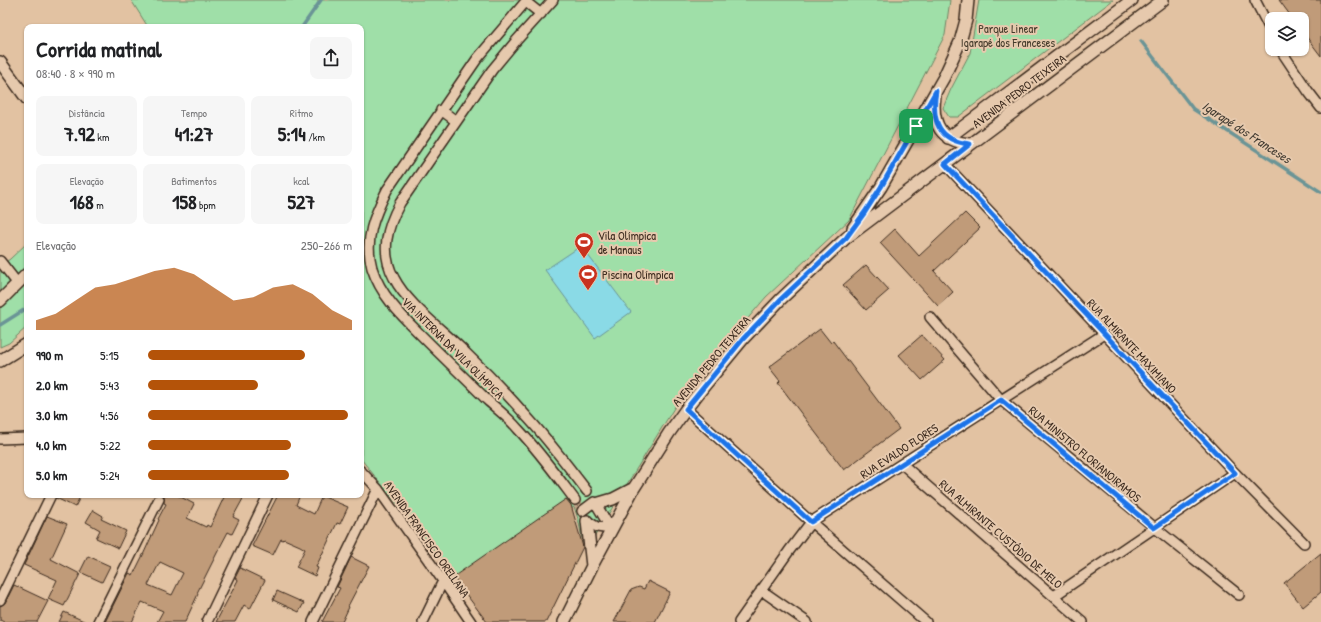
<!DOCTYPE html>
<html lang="pt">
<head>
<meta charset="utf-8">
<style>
  :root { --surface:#fff; --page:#f6f6f6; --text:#202124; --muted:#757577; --accent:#b45309 }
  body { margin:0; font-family:"Patrick Hand",sans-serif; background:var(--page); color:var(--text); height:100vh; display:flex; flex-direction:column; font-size:15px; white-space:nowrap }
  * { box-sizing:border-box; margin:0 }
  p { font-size:13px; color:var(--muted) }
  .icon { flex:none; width:22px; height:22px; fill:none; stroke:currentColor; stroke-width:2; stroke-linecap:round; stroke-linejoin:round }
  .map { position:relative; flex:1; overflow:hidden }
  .drawer { position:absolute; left:24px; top:24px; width:340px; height:474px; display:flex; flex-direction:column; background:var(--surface); border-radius:8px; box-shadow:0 1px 3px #0004 }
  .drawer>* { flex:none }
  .controls { position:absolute; left:1265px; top:12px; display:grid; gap:8px }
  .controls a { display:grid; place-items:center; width:44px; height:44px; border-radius:8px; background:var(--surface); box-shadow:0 1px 3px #0004; font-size:20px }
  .pin { position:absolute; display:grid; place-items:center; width:34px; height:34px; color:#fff; margin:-17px; border-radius:8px; box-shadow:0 2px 6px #0006 }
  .round { display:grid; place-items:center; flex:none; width:42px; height:42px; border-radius:8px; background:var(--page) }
  .summary { display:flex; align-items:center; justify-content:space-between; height:68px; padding:0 12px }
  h1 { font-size:22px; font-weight:800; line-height:30px }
  .stats { display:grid; grid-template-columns:repeat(3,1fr); gap:6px; height:68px; padding:4px 12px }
  .stats div { display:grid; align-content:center; border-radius:8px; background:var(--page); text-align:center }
  .stats b { font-size:20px; font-weight:800 }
  .stats small { font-size:11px; font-weight:400 }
  .stats p { font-size:11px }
  .chart { height:112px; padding:8px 12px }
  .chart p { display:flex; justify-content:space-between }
  .chart svg { width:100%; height:72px; margin-top:4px; fill:var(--accent); opacity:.7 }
  ul { padding:0 12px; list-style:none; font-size:13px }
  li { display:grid; grid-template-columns:64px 48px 1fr; align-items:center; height:30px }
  li i { height:10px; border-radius:5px; background:var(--accent) }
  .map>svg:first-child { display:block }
  .green { fill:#9fdfa8; stroke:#6d8463 }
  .water { fill:#8adae6; stroke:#6a9496 }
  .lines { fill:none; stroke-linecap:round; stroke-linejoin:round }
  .stream { stroke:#6a9496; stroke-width:3.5 }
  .building { fill:#c09b79; stroke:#3b2a1e; fill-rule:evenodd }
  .minor-tunnel { stroke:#c1a488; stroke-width:9; stroke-dasharray:9 4.5; stroke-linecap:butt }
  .minor-casing { stroke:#3b2a1e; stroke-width:12 }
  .tertiary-casing { stroke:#3b2a1e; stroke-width:14 }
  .minor { stroke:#e6c9ad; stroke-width:9 }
  .tertiary { stroke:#e6c9ad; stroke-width:11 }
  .route-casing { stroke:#fff; stroke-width:8 }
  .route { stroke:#1a73e8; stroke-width:5 }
  .labels { text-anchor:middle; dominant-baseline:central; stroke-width:4; stroke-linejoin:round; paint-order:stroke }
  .park-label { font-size:12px; fill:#453c2c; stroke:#e6c9ad }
  .street-label { font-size:12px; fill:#3b2a1e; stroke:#e6c9ad }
  .poi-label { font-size:12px; fill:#3b2a1e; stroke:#e6c9ad; text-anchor:start }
  .water-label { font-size:13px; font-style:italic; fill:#433c32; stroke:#e6c9ad }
</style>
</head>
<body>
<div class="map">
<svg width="1321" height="622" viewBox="0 0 1321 622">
  <rect width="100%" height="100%" fill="#e2c2a2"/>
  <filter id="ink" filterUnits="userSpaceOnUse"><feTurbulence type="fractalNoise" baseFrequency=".025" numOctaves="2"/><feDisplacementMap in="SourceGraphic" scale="8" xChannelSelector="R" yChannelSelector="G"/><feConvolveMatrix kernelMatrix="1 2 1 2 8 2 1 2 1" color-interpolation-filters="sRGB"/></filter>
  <g filter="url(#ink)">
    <path class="green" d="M131,0H950L945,35L849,220L766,297L679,400L585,552L578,519L574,507L461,583L361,459V377L363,371L361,370V27H148Z
      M979,0H1113L958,117H949L943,108L951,89L970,53Z
      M27,243V327L9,343L0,347V266L10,259Z"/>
    <path class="water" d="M581,246L631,312L595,338L545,270Z"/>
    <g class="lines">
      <path class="stream" d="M302,27L321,0
        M1141,41L1193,109L1321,192
        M0,325L27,308"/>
    </g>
    <path class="building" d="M1279,0H1321V56L1302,31V19H1293Z
      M965,213L980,228L934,271L953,292L938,306L880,243L895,229L919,256Z
      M866,265L889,290L866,310L843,285Z
      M820,329L831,343L833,341L899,429L844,470L778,383L780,381L769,367Z
      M922,335L945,360L922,380L899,355Z
      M57,495H81L75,507L56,498Z
      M164,495H177L194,504L187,518L206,527L207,525L210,527L225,495H245L233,517L239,520L232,534L228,532L219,549L197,593L198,594L185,622H157L163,611L142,602L132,622H105L129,573L133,575L143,555L159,520L158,519L166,504L164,503ZM160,562L183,573L172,595L148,585Z
      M278,495H300L296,505L314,514L322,496L348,507L340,524L337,523L316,567L318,568L315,576L296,567L305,549L300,546L284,539L283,540L281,539L273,555L252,546Z
      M566,499L571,505L583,547L546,622H487L453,577Z
      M93,510L103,516L101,519L126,531L118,548L96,538L100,530L86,522Z
      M47,516L67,524L51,559L80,574L64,606L48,599L57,580L24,565Z
      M1321,553V592L1303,607L1284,583Z
      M88,556L110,566L102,582L80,572Z
      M351,557L369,566L348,606L349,607L342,622H322L340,588L337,587Z
      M240,568L265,580L250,609L244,605L235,622H216L238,580L235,578Z
      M648,581L670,592L655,622H614L631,590L639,587L644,589Z
      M14,585L48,601L37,622H4L0,620V606L5,603Z
      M277,591L304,603L299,612L273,600Z
      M64,612L86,622H59Z"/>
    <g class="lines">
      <path class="minor-tunnel" d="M575,500L582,511L587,521"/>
      <defs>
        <path id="minor" d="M527,0L477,59L387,190C374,216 364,239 372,268C381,297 404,318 424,338C445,359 466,379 487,400C497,409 509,418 518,429C539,451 557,476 575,500
          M553,0L516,41L492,70L400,203C387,227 380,252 394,278C407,304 444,331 465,352C487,373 508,395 528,418C549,441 568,466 587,491
          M1255,0L1272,33
          M526,2L541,14
          M1280,49L1308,91L1321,108
          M441,110L456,121
          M945,164L1235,473L1304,543
          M0,261L18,284
          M930,317L1001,400L1154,527L1239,595
          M686,409L811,522L926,622
          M0,439L27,438
          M902,464L1083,622
          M361,471L378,489L443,581L471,622
          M596,504L611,529
          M582,511L594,502
          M587,521L597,527L611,529
          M761,590L807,622
          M1054,596L1235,473
          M0,600L51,495
          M98,622L159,499
          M207,622L268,495
          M313,622L378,489
          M423,622L443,581
          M739,622L789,551L811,522L1104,334"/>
        <path id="tertiary" d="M0,62L27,99
          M935,96C931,124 941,141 970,144
          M948,138L1132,0
          M853,228L881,187L944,77L960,42L966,20L968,0
          M0,301L27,274
          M0,361L27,344
          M596,504L613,499L634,488
          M587,521L592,566
          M564,622L592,566L634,488L669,433L686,409L705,385L743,339L781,299L846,238L1163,0"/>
      </defs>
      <use href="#minor" class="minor-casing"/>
      <use href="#tertiary" class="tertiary-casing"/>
      <use href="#minor" class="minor"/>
      <use href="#tertiary" class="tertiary"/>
    </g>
  </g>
  <g class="lines" filter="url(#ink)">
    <defs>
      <path id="route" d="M936,91C931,120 938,141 970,144L945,164L1235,473L1154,528L1001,400L811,522L686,409L743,339L781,299L846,238L865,212L881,187Z"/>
    </defs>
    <use href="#route" class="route-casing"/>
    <use href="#route" class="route"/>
  </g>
  <defs>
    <symbol id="stadium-pin" viewBox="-11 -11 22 30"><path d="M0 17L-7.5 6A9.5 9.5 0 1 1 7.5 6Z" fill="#c8321e" stroke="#e6c9ad"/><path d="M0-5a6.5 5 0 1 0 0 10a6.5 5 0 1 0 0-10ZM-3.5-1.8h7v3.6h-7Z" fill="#fff"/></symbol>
  </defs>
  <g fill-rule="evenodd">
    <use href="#stadium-pin" x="573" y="231" width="22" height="30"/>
    <use href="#stadium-pin" x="577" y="263" width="22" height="30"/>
  </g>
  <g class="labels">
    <g class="park-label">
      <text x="1008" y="28">Parque Linear<tspan x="1008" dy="14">Igarapé dos Franceses</tspan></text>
    </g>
    <g class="street-label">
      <text transform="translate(1019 91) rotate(-37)">AVENIDA PEDRO TEIXEIRA</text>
      <text transform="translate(1132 346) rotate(47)">RUA ALMIRANTE MAXIMIANO</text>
      <text transform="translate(453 348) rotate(45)">VIA INTERNA DA VILA OLÍMPICA</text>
      <text transform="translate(711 361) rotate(-50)">AVENIDA PEDRO TEIXEIRA</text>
      <text transform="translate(899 451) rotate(-33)">RUA EVALDO FLORES</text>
      <text transform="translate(1085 454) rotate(40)">RUA MINISTRO FLORIANOIRAMOS</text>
      <text transform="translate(1001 534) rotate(41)">RUA ALMIRANTE CUSTÓDIO DE MELO</text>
      <text transform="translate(427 539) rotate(55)">AVENIDA FRANCISCO ORELLANA</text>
    </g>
    <g class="poi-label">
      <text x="598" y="235">Vila Olímpica<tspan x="598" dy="14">de Manaus</tspan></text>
      <text x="602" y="274">Piscina Olímpica</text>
    </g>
    <g class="water-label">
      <text transform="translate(1247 132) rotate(33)">Igarapé dos Franceses</text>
    </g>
  </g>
</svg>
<div class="controls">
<a><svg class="icon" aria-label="layers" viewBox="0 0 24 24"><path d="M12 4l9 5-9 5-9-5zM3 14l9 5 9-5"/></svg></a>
</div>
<div class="pin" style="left:916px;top:126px;background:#1e9e55"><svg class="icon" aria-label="arrive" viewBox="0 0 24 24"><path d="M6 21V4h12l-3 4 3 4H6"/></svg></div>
<section class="drawer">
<div class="summary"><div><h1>Corrida matinal</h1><p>08:40 · 8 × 990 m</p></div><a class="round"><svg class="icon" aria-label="share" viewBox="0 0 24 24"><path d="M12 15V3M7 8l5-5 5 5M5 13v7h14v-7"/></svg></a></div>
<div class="stats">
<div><p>Distância</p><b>7.92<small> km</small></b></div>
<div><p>Tempo</p><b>41:27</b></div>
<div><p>Ritmo</p><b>5:14<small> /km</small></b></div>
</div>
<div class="stats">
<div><p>Elevação</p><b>168<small> m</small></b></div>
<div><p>Batimentos</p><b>158<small> bpm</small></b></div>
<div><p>kcal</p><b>527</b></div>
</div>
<div class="chart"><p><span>Elevação</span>250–266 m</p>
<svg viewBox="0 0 160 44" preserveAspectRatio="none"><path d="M0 44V38L10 34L20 26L30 18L40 16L50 12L60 8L70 6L80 10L90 18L100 26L110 24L120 18L130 16L140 22L150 32L160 38V44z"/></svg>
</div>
<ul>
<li><b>990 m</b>5:15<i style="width:77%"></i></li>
<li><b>2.0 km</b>5:43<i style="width:54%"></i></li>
<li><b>3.0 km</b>4:56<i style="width:98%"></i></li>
<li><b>4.0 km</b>5:22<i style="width:70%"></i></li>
<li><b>5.0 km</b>5:24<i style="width:69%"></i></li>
</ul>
</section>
</div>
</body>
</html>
